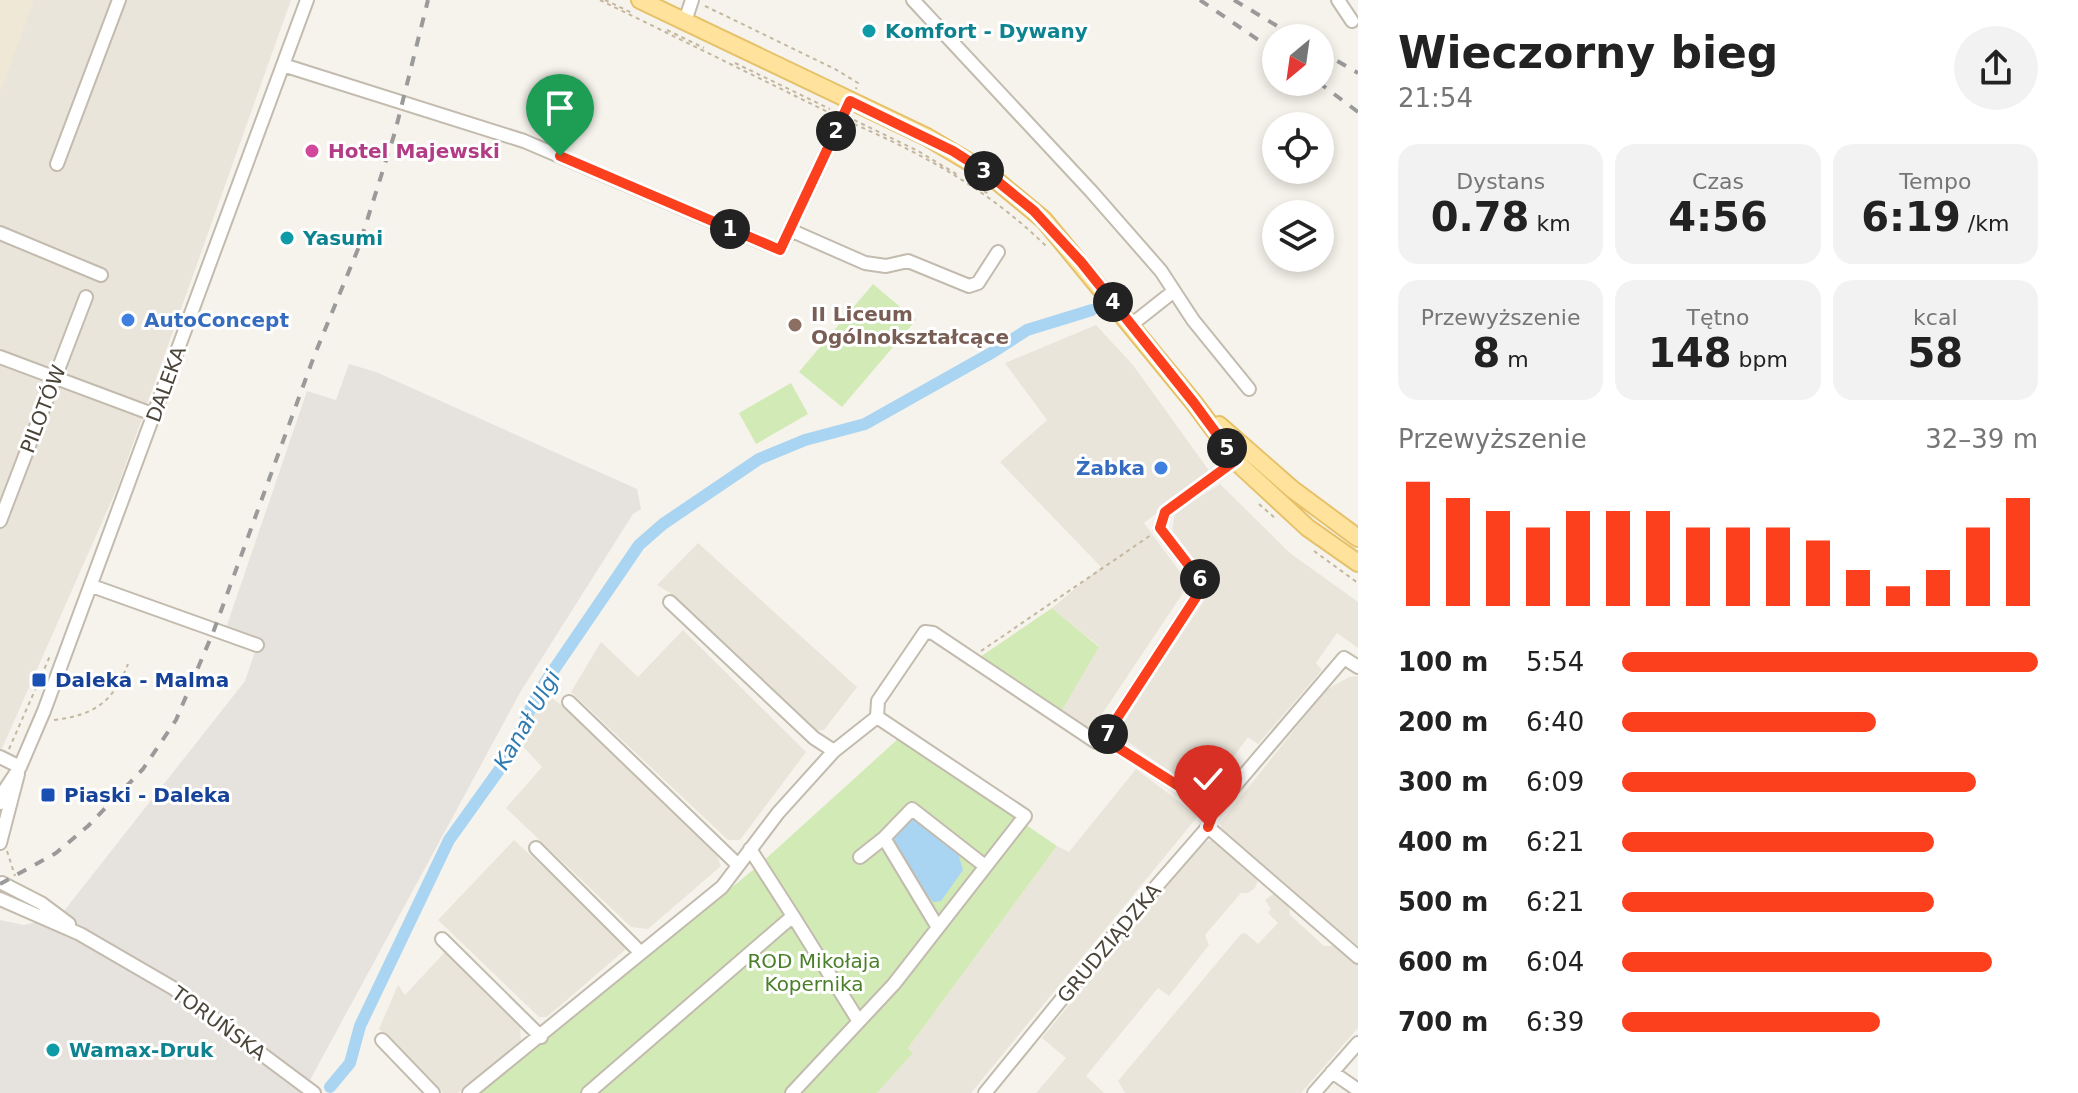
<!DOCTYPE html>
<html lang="pl">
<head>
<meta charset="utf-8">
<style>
  :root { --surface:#fff; --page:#f2f2f2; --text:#222; --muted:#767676; --accent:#fc3f1d }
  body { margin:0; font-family:"DejaVu Sans",sans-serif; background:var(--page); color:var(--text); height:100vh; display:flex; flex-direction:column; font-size:30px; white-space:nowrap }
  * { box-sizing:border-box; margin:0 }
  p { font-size:26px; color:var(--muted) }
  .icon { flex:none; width:44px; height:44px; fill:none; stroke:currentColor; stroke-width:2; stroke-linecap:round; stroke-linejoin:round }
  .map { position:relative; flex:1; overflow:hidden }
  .sheet { display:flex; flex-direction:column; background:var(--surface); width:720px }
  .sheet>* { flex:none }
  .needle { width:52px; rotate:209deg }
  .buttons { position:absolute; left:1262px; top:24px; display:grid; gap:16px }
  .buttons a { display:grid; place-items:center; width:72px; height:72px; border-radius:50%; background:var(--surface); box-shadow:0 4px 12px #0003; font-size:40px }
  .pin { position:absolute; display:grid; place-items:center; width:68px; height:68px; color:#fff; margin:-82px -34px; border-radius:50% 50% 50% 0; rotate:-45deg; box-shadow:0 0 8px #0007 }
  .pin .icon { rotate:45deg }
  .km { position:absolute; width:40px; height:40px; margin:-20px; border-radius:50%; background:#222; color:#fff; font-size:22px; line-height:40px; text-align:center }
  .round { display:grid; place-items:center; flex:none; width:84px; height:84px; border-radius:42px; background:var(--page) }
  .head { display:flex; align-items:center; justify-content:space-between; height:136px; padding:0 40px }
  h1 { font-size:44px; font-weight:800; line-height:60px }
  .metrics { display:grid; grid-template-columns:repeat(3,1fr); gap:12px; height:136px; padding:8px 40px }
  .metrics div { display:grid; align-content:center; border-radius:20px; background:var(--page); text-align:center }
  .metrics b { font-size:40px; font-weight:800 }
  .metrics small { font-size:22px; font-weight:400 }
  .metrics p { font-size:22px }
  .chart { height:224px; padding:16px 40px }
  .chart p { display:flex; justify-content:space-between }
  .chart svg { width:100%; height:144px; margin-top:8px; stroke:var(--accent); stroke-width:6 }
  ul { padding:0 40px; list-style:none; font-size:26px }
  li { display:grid; grid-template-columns:128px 96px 1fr; align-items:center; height:60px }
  li i { height:20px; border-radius:10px; background:var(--accent) }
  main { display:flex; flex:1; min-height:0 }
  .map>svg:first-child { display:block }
  .residential { fill:#eae5da }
  .industrial { fill:#e6e2dd }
  .education { fill:#efe8d6 }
  .green { fill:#d2eab5 }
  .water { fill:#a9d4f2 }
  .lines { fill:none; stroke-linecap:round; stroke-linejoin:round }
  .canal { stroke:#a9d4f2; stroke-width:12 }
  .minor-casing { stroke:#c2bbae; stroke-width:16 }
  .major-casing { stroke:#e6c16a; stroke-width:20 }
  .path { stroke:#c4b79f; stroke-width:2; stroke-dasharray:4 4; stroke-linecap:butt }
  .minor { stroke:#fff; stroke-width:12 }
  .major { stroke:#ffe39c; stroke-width:16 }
  .rail { stroke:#9a9a9a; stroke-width:4; stroke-dasharray:10 10; stroke-linecap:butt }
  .route-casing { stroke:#fff; stroke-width:16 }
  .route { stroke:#fc3f1d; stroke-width:10 }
  .culture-dot { fill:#0f9aa8; stroke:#fff; stroke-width:3 }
  .hotel-dot { fill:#d1479c; stroke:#fff; stroke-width:3 }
  .shop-dot { fill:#3f7fe0; stroke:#fff; stroke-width:3 }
  .education-dot { fill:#8d6e63; stroke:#fff; stroke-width:3 }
  .transit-dot { fill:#1a4fb4; stroke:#fff; stroke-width:3 }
  .labels { text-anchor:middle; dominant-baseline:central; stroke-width:6; stroke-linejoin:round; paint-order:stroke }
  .culture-label { font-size:20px; font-weight:bold; fill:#0d838f; stroke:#fff; text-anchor:start }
  .hotel-label { font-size:20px; font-weight:bold; fill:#b23c85; stroke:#fff; text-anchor:start }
  .education-label { font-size:20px; font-weight:bold; fill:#785e54; stroke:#fff; text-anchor:start }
  .shop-label { font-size:20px; font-weight:bold; fill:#366cbe; stroke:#fff; text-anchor:start }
  .street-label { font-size:20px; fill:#4b4439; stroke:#fff }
  .transit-label { font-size:20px; font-weight:bold; fill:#164399; stroke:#fff; text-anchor:start }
  .park-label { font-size:20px; fill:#4a7f2a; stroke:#fff }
  .water-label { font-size:22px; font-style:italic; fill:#2e7ab2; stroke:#fff }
</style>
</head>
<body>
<main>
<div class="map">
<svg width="1358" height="1093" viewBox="0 0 1358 1093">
  <rect width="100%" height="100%" fill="#f6f3ec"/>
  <path class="residential" d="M0,0H291L118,486L0,753Z
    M1096,325L1133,365L1210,472L1144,523L1189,584L1096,723L1087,729L1059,711L1099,646L1052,608L1101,567L1000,462L1047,420L1005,363Z
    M1220,484L1290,553L1358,602V648L1337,633L1316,663L1322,670L1258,744L1248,737L1205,796L1121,737L1122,724L1214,586L1172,530L1175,513Z
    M698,543L857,687L824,730L814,731L670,593L657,585Z
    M683,630L806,752L740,840H728L571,692L601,642L638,677Z
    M1358,676V946L1223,833L1220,823L1326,690L1349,677Z
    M546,694L563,706L717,856L721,866L648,929L631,927L506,808L542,767L519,742Z
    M1136,769L1198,816L971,1093H877L913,1053L908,1048L1057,846L1069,852Z
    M514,840L618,936L626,949L547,1017H539L438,920Z
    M1212,840L1258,881L1255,888L1248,893H1241L1205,935L1209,945L1169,996L1158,988L1086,1076L1104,1093H1036L1066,1058L1042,1038L1203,842Z
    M1273,894L1281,896L1289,904L1290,915L1324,946H1335L1358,965V1028L1301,1093H1125L1118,1081L1241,934L1245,933L1258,944L1278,923L1268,913L1271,909L1265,900Z
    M445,952L520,1026L521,1041L458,1093H443L379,1029L398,985L405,995Z"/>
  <path class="industrial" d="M349,364L376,372L637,489L641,509L633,514L521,691L303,1093H0V920L24,925L60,916L245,681L259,640L226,628L307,391L336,400Z"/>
  <path class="education" d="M0,0H34L0,93Z"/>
  <path class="green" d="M873,284L916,320L842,407L799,372Z
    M791,383L808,414L756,444L739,413Z
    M1052,608L1099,647L1060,713L980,657Z
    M899,738L1057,846L908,1048L913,1053L877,1093H479L758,866Z"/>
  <path class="water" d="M914,815L957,850L963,870L941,901L933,902L914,878L890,835Z"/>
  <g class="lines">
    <path class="canal" d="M330,1087L350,1063L360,1026L449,840L507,759L538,693L639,545L663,524L759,459L805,440L865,424L993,352L1027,330L1092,310"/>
    <defs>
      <path id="minor" d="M913,0L1091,191L1161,271L1193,320L1249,389
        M1338,0L1352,21
        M685,21L692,0
        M283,65L524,141L780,250L850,101
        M57,164L119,0
        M790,230L865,263L886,266L908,261L969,286L978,283L998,252
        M0,233L101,275
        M1131,325L1174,291
        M0,357L155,415
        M0,521L86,297
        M92,586L257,645
        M670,602L814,738L834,751
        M569,702L738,865
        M0,757L20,767
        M0,803L6,788L20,767L44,711L307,0
        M1215,809L1106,740L1112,726L1204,585L1160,528L1165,512L1236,460
        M1208,827L1358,957
        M884,838L937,926
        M0,843L18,774
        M536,848L641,953
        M750,849L793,916
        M860,857L884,838L912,809L985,866
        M2,883L41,903L69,924
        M0,899L80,934L173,988L314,1093
        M442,939L541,1037
        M382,1040L433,1093
        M1332,1072L1358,1090
        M469,1093L722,887L778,813L834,751L877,717L878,701L925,632L933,633L1096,742L1106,740
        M588,1093L793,916L858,1020
        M792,1093L894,984L1025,816L877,717
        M985,1093L1114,935L1208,827L1215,809L1344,658L1358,667
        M1314,1093L1358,1043"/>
      <path id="major" d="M640,0L927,137L986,172L1044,220L1194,403L1242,467L1308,528L1358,563
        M1219,425L1292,489L1358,538"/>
    </defs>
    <use href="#minor" class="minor-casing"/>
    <use href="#major" class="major-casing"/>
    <path class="path" d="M600,0L830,113
      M605,0L632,13
      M705,6L835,69L858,83L856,89
      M667,30L704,48
      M735,63L830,109
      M854,120L918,151L958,175
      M854,124C925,155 990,191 1046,246
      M977,187L989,194
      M1259,504L1275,518
      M1314,551L1358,583
      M981,651L1151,535
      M54,720C95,715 113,702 128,664
      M9,749L50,656
      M7,851L15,876"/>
    <use href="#minor" class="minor"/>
    <use href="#major" class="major"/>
    <path class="rail" d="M1200,0L1276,52
      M1234,0L1297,38
      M1320,51L1358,73
      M1318,82L1358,112
      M0,884L56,853L88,826L143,769L176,720L214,630L313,359L358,249L395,132L428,0"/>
  </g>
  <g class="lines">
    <defs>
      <path id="route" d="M560,156L780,250L850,101L953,151L986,172L1034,211L1081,262L1194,403L1236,460L1165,512L1160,528L1204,585L1112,726L1106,740L1215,809L1208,827"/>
    </defs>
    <use href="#route" class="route-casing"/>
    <use href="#route" class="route"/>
  </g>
  <g class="culture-dot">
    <circle cx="869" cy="31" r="8"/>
    <circle cx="287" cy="238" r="8"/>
    <circle cx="53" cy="1050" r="8"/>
  </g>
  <circle class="hotel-dot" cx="312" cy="151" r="8"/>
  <g class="shop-dot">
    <circle cx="128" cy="320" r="8"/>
    <circle cx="1161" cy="468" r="8"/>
  </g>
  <circle class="education-dot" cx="795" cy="325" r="8"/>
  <g class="transit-dot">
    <rect x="31" y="672" width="16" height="16" rx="4"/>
    <rect x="40" y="787" width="16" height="16" rx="4"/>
  </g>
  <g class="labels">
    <g class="culture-label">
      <text x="885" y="31">Komfort - Dywany</text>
      <text x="303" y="238">Yasumi</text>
      <text x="69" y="1050">Wamax-Druk</text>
    </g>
    <g class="hotel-label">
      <text x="328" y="151">Hotel Majewski</text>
    </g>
    <g class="education-label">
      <text x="811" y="314">II Liceum<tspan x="811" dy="23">Ogólnokształcące</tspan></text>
    </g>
    <g class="shop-label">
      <text x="144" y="320">AutoConcept</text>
      <text x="1145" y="468" text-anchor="end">Żabka</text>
    </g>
    <g class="street-label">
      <text transform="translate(166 384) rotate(-70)">DALEKA</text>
      <text transform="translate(43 409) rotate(-69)">PILOTÓW</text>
      <text transform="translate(1109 943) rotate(-50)">GRUDZIĄDZKA</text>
      <text transform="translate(219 1023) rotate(36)">TORUŃSKA</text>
    </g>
    <g class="transit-label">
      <text x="55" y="680">Daleka - Malma</text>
      <text x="64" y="795">Piaski - Daleka</text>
    </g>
    <g class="park-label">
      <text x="814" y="961">ROD Mikołaja<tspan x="814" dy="23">Kopernika</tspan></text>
    </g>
    <g class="water-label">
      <text transform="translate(527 720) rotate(-60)">Kanał Ulgi</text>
    </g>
  </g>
</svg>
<div class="buttons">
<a><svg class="needle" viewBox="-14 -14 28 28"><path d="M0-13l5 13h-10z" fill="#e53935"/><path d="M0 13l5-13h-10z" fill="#767676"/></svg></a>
<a><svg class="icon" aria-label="locate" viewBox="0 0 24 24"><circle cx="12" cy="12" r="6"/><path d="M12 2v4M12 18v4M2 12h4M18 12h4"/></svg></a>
<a><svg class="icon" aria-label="layers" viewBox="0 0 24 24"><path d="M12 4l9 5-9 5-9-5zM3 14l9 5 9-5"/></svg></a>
</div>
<div class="pin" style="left:560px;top:156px;background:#1e9e55"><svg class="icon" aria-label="arrive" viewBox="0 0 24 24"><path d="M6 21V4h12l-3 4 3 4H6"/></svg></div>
<div class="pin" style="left:1208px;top:827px;background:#d93025"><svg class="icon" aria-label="check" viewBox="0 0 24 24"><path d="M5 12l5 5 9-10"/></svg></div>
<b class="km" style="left:730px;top:229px">1</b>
<b class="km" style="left:836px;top:131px">2</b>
<b class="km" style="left:984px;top:171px">3</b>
<b class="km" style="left:1113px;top:302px">4</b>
<b class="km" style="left:1227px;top:448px">5</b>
<b class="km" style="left:1200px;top:579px">6</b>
<b class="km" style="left:1108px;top:734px">7</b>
</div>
<section class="sheet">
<div class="head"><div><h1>Wieczorny bieg</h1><p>21:54</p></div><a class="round"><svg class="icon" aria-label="share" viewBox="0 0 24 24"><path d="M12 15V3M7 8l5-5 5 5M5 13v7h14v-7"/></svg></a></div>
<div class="metrics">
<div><p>Dystans</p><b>0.78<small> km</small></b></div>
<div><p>Czas</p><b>4:56</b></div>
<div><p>Tempo</p><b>6:19<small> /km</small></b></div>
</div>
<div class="metrics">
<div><p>Przewyższenie</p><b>8<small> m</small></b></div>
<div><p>Tętno</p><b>148<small> bpm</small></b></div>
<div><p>kcal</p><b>58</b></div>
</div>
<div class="chart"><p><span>Przewyższenie</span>32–39 m</p>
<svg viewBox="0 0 160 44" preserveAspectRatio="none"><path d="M5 44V6M15 44V11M25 44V15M35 44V20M45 44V15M55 44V15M65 44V15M75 44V20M85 44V20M95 44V20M105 44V24M115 44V33M125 44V38M135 44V33M145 44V20M155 44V11"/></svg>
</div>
<ul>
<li><b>100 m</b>5:54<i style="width:100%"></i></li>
<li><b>200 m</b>6:40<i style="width:61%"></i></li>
<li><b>300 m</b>6:09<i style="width:85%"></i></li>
<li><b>400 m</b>6:21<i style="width:75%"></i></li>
<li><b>500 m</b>6:21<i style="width:75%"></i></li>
<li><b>600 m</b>6:04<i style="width:89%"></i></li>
<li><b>700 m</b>6:39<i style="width:62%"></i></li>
</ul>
</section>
</main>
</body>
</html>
